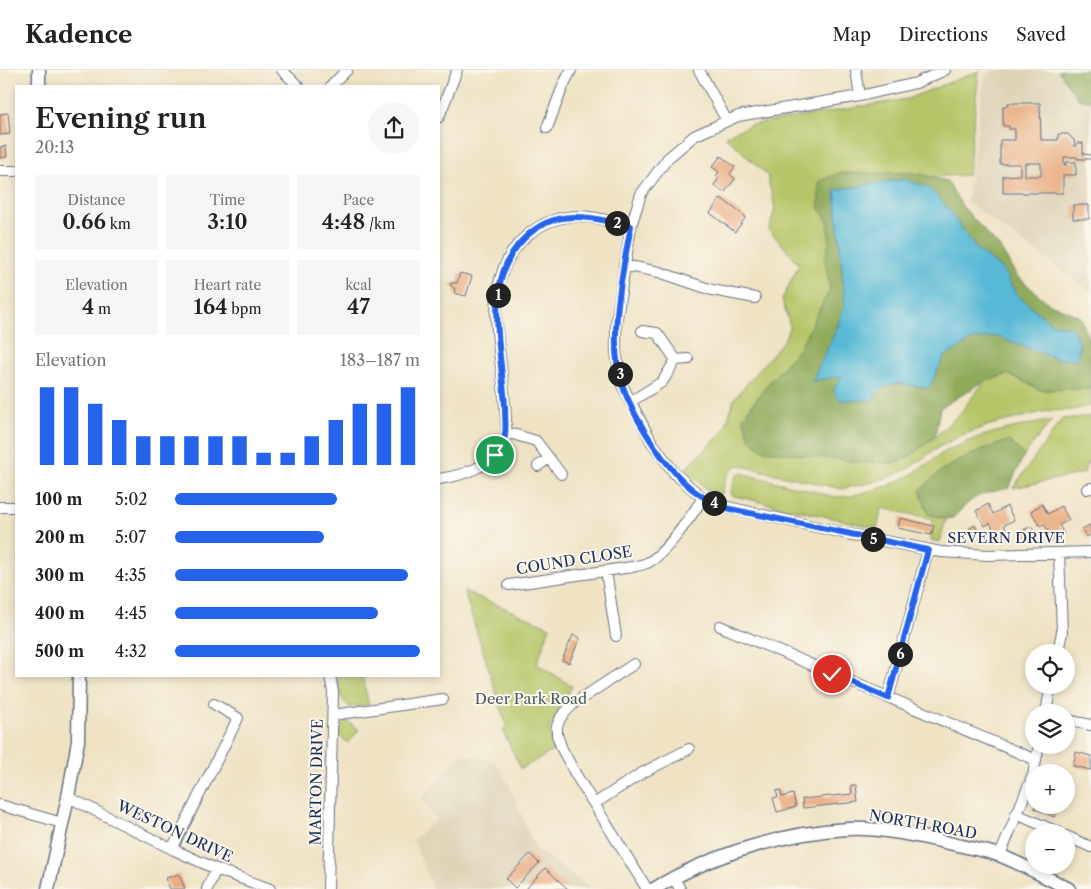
<!DOCTYPE html>
<html lang="en">
<head>
<meta charset="utf-8">
<style>
  :root { --surface:#fff; --page:#f6f6f6; --text:#222; --muted:#767676; --line:#e0e0e0; --accent:#2563eb }
  body { margin:0; font-family:"Libre Caslon Text",serif; background:var(--page); color:var(--text); height:100vh; display:flex; flex-direction:column; font-size:19px; white-space:nowrap }
  * { box-sizing:border-box; margin:0 }
  p { font-size:16px; color:var(--muted) }
  .icon { flex:none; width:28px; height:28px; fill:none; stroke:currentColor; stroke-width:2; stroke-linecap:round; stroke-linejoin:round }
  .map { position:relative; flex:1; overflow:hidden }
  .side { position:absolute; left:15px; top:15px; width:425px; height:592px; display:flex; flex-direction:column; background:var(--surface); border-radius:0px; box-shadow:0 2px 8px #0003 }
  .side>* { flex:none }
  .controls { position:absolute; left:1025px; top:574px; display:grid; gap:10px }
  .controls a { display:grid; place-items:center; width:50px; height:50px; border-radius:50%; background:var(--surface); box-shadow:0 2px 8px #0003; font-size:25px }
  .pin { position:absolute; display:grid; place-items:center; width:42px; height:42px; color:#fff; margin:-21px; border:2px solid #fff; border-radius:50%; box-shadow:0 1px 5px #0007 }
  .km { position:absolute; width:25px; height:25px; margin:-12px; border-radius:50%; background:#222; color:#fff; font-size:14px; line-height:25px; text-align:center }
  .round { display:grid; place-items:center; flex:none; width:52px; height:52px; border-radius:26px; background:var(--page) }
  .headline { display:flex; align-items:center; justify-content:space-between; height:85px; padding:0 20px }
  h1 { font-size:28px; font-weight:600; line-height:38px }
  .stats { display:grid; grid-template-columns:repeat(3,1fr); gap:8px; height:85px; padding:5px 20px }
  .stats div { display:grid; align-content:center; border-radius:0px; background:var(--page); text-align:center }
  .stats b { font-size:21px; font-weight:600 }
  .stats small { font-size:14px; font-weight:400 }
  .stats p { font-size:14px }
  .chart { height:140px; padding:10px 20px }
  .chart p { display:flex; justify-content:space-between }
  .chart svg { width:100%; height:90px; margin-top:5px; stroke:var(--accent); stroke-width:6 }
  ul { padding:0 20px; list-style:none; font-size:16px }
  li { display:grid; grid-template-columns:80px 60px 1fr; align-items:center; height:38px }
  li i { height:12px; border-radius:6px; background:var(--accent) }
  header { display:flex; align-items:center; gap:30px; box-sizing:border-box; height:70px; padding:0 25px; background:var(--surface); border-bottom:1px solid var(--line) }
  header strong { font-size:24px }
  nav { display:flex; gap:28px; margin-inline-start:auto; font-size:18px }
  .map>svg:first-child { display:block }
  .built { fill:#ddd3b6 }
  .green { fill:#b6c567; stroke:#687a62 }
  .forest { fill:#90aa5c; stroke:#566c5d; fill-rule:evenodd }
  .water { fill:#58b9d6; stroke:#3a749a }
  .building { fill:#e9ab7f; fill-rule:evenodd }
  .lines { fill:none; stroke-linecap:round; stroke-linejoin:round }
  .minor-casing { stroke:#656e82; stroke-width:12 }
  .tertiary-casing { stroke:#656e82; stroke-width:15 }
  .minor { stroke:#fff; stroke-width:10 }
  .tertiary { stroke:#fff; stroke-width:12 }
  .route-casing { stroke:#fff; stroke-width:10 }
  .route { stroke:#2563eb; stroke-width:6 }
  .labels { text-anchor:middle; dominant-baseline:central; stroke-width:4; stroke-linejoin:round; paint-order:stroke }
  .street-label { font-size:15px; fill:#1b2f5e; stroke:#fbf7ec }
  .park-label { font-size:15px; fill:#4a5c61; stroke:#fbf7ec }
</style>
</head>
<body>
<header>
<strong>Kadence</strong>
<nav><a>Map</a><a>Directions</a><a>Saved</a></nav>
</header>
<div class="map">
<svg width="1091" height="819" viewBox="0 0 1091 819">
  <rect width="100%" height="100%" fill="#fbf7ec"/>
  <filter id="ink" filterUnits="userSpaceOnUse"><feTurbulence type="fractalNoise" baseFrequency=".02" numOctaves="2"/><feDisplacementMap in="SourceGraphic" scale="10" xChannelSelector="R" yChannelSelector="G"/><feConvolveMatrix kernelMatrix="1 2 1 2 8 2 1 2 1" color-interpolation-filters="sRGB"/></filter>
  <filter id="wash" filterUnits="userSpaceOnUse"><feTurbulence type="fractalNoise" baseFrequency=".0096" numOctaves="4" result="noise"/><feDisplacementMap in="SourceGraphic" scale="20" xChannelSelector="R" yChannelSelector="G"/><feGaussianBlur stdDeviation="1.12" result="paint"/><feColorMatrix in="noise" values="0 0 0 0 0 0 0 0 0 0 0 0 0 0 0 0 0 1.4 0 .05"/><feComposite in="paint" operator="in"/></filter>
  <g filter="url(#wash)">
    <rect width="100%" height="100%" fill="#efe3c4"/>
    <path class="built" d="M995,0H1058L1078,29L1091,30V222L967,132L984,7Z
      M462,684L495,691L510,717L535,778L591,819H433L413,770L437,749L421,729Z"/>
    <path class="green" d="M979,1L968,105L828,111L839,237L769,313L747,341L910,386L935,367L960,343L985,311L1008,304L1041,320L1091,319V335L1073,340L1047,341L990,355L962,365L939,377L909,398L894,405L873,412L842,419L737,395C727,402 724,412 722,424L706,419L685,399L724,361L734,329L784,270L790,256L782,230L799,194L769,160L775,138L767,105L725,66L751,55L907,29Z
      M1091,346V389L1086,395L1084,403L1013,418L1062,349Z
      M1052,350L1024,385L1009,371L928,444L946,449L940,472L931,470L933,449L882,438L877,458L730,425L736,406L741,403L836,427L851,426L888,416L912,404L946,381L976,368L999,361Z
      M464,521L550,557L537,594L572,616L549,659L556,679L521,699L503,661L507,657Z
      M337,606H362L369,635L350,637C339,629 339,619 337,606Z
      M346,650L359,660L348,673L338,664L340,658Z"/>
    <path class="forest" d="M1058,0H1091V30L1078,29Z
      M840,103H916L947,111L962,136L1000,178L1017,206L1048,233L1081,247L1091,277V319L1041,320L1008,304L985,311L940,338L935,367L910,386L894,393L858,392L763,380L750,369L743,348L769,313L799,279L830,219L825,190L829,172V154L819,137V111ZM904,109L946,136L977,180L1003,200L1016,224L1052,254L1071,257L1058,289L996,266L972,270L944,287L929,318L897,313L882,318L842,305L812,311L837,258L845,234L835,120Z
      M1009,371L1024,385L1009,418C977,425 976,424 953,448L946,449L928,444L920,420L942,400L981,380Z"/>
    <path class="water" d="M904,109L928,117L946,136L977,180L1003,200L1016,224L1052,254L1071,257L1080,272L1078,289H1058L996,266L972,270L944,287L929,318L897,313L882,318L872,330H840L833,321L842,306L812,311L837,258L845,234L835,120Z"/>
    <g id="blocks">
      <path class="building" d="M1008,33H1040L1041,70H1058V64H1068L1074,70L1075,74L1073,76H1077V73H1083V84L1091,85V89H1077V87H1064V95H1066V92H1076V105H1063V123H1003V106L1020,105V94H1000V70H1015V59H1009V56H1003V36H1008ZM1025,93H1041V106H1025Z
        M8,43L10,64L0,65V44Z
        M6,76L7,87L0,88V77Z
        M721,86L735,97L730,104L735,109L724,123L714,115L719,108L716,106L719,102L712,97Z
        M721,128L746,147L735,162L710,143Z
        M1073,135H1089V149H1073Z
        M460,203L472,206L466,226L454,223L455,219L450,215L451,213H457Z
        M988,434L993,444L1007,436L1014,450L1004,455L1009,464L999,470L990,453L985,456L976,441Z
        M1042,434L1048,444L1061,436L1069,450L1059,455L1064,464L1054,470L1044,454L1040,456L1031,441Z
        M900,448L934,456L931,465L898,458Z
        M975,455L979,463L973,467L969,459Z
        M1090,455L1091,464L1087,467L1082,459Z
        M1031,456L1036,464L1028,469L1024,460Z
        M573,565L580,568L569,593L562,590Z
        M1076,682L1091,686V700L1073,696Z
        M851,715H856L858,732L803,738L802,729L852,724Z
        M780,720L782,727L793,724L796,737L777,742L773,728L778,727L776,721Z
        M1036,735H1060L1054,747L1034,738Z
        M530,784L539,793L515,818L506,809Z
        M545,798L568,819H526Z
        M179,804L185,819H170L166,808Z"/>
    </g>
  </g>
  <g filter="url(#ink)">
    <use href="#blocks" fill-opacity="0" stroke="#656e82" stroke-width="1"/>
    <g class="lines">
      <defs>
        <path id="minor" d="M282,0L298,16
          M699,0L727,51
          M856,0L860,26
          M945,0L916,13L860,26L738,46L694,66L668,88L641,124L631,156L616,254V282L621,313L651,371L675,404L703,428L719,435L848,464L941,482L988,485L1091,482
          M331,16L347,0
          M439,47L457,0
          M547,58L563,16L571,0
          M0,101H16
          M624,195L659,202L712,220L755,228
          M676,290L688,289
          M630,332L662,312L676,290L657,263L642,261
          M506,362L536,371L561,404
          M538,396L549,388
          M439,409C460,406 494,396 504,374C509,364 504,326 503,314C500,283 493,249 498,219C506,173 543,141 590,147C604,149 617,153 631,156
          M1087,419L1091,418
          M0,437H16
          M606,501L616,566
          M509,515L632,497C636,496 642,495 647,493C666,484 691,446 703,428
          M720,556L1036,690
          M1058,582L1062,562L1059,483
          M634,594L573,634L561,647L557,656V665L562,679L576,705L647,819
          M888,628L928,480
          M1046,642L1051,615
          M333,645L443,629
          M1066,650L1091,655
          M68,727L172,779L216,799L270,819
          M594,734L642,703L689,679
          M0,735L62,753
          M1016,744L1058,762
          M1066,766L1091,777
          M172,779L238,648L214,634
          M1000,785L1033,705L1039,675
          M673,807L680,819
          M207,819L216,799
          M328,819L333,622L330,606"/>
        <path id="tertiary" d="M39,0V16
          M48,819L68,727L78,671L79,606
          M654,819C708,786 785,762 848,759C879,757 923,767 953,774C969,778 986,780 1001,786C1024,795 1047,808 1069,819"/>
      </defs>
      <use href="#minor" class="minor-casing"/>
      <use href="#tertiary" class="tertiary-casing"/>
      <use href="#minor" class="minor"/>
      <use href="#tertiary" class="tertiary"/>
    </g>
  </g>
  <g class="lines" filter="url(#ink)">
    <defs>
      <path id="route" d="M495,385C509,368 505,359 505,338C503,287 482,218 518,175C552,135 587,147 631,156C623,199 607,272 622,314C631,340 646,365 662,387C682,413 699,429 730,439L928,480L888,628L832,604"/>
    </defs>
    <use href="#route" class="route-casing"/>
    <use href="#route" class="route"/>
  </g>
  <g class="labels">
    <g class="street-label">
      <text x="1006" y="467">SEVERN DRIVE</text>
      <text transform="translate(574 490) rotate(-9)">COUND CLOSE</text>
      <text transform="translate(316 712) rotate(-89)">MARTON DRIVE</text>
      <text transform="translate(923 754) rotate(10)">NORTH ROAD</text>
      <text transform="translate(175 761) rotate(25)">WESTON DRIVE</text>
    </g>
    <g class="park-label">
      <text x="531" y="628">Deer Park Road</text>
    </g>
  </g>
</svg>
<div class="controls">
<a><svg class="icon" aria-label="locate" viewBox="0 0 24 24"><circle cx="12" cy="12" r="6"/><path d="M12 2v4M12 18v4M2 12h4M18 12h4"/></svg></a>
<a><svg class="icon" aria-label="layers" viewBox="0 0 24 24"><path d="M12 4l9 5-9 5-9-5zM3 14l9 5 9-5"/></svg></a>
<a>+</a>
<a>−</a>
</div>
<div class="pin" style="left:495px;top:385px;background:#1e9e55"><svg class="icon" aria-label="arrive" viewBox="0 0 24 24"><path d="M6 21V4h12l-3 4 3 4H6"/></svg></div>
<div class="pin" style="left:832px;top:604px;background:#d93025"><svg class="icon" aria-label="check" viewBox="0 0 24 24"><path d="M5 12l5 5 9-10"/></svg></div>
<b class="km" style="left:498px;top:225px">1</b>
<b class="km" style="left:617px;top:153px">2</b>
<b class="km" style="left:620px;top:304px">3</b>
<b class="km" style="left:714px;top:433px">4</b>
<b class="km" style="left:873px;top:469px">5</b>
<b class="km" style="left:900px;top:584px">6</b>
<section class="side">
<div class="headline"><div><h1>Evening run</h1><p>20:13</p></div><a class="round"><svg class="icon" aria-label="share" viewBox="0 0 24 24"><path d="M12 15V3M7 8l5-5 5 5M5 13v7h14v-7"/></svg></a></div>
<div class="stats">
<div><p>Distance</p><b>0.66<small> km</small></b></div>
<div><p>Time</p><b>3:10</b></div>
<div><p>Pace</p><b>4:48<small> /km</small></b></div>
</div>
<div class="stats">
<div><p>Elevation</p><b>4<small> m</small></b></div>
<div><p>Heart rate</p><b>164<small> bpm</small></b></div>
<div><p>kcal</p><b>47</b></div>
</div>
<div class="chart"><p><span>Elevation</span>183–187 m</p>
<svg viewBox="0 0 160 44" preserveAspectRatio="none"><path d="M5 44V6M15 44V6M25 44V14M35 44V22M45 44V30M55 44V30M65 44V30M75 44V30M85 44V30M95 44V38M105 44V38M115 44V30M125 44V22M135 44V14M145 44V14M155 44V6"/></svg>
</div>
<ul>
<li><b>100 m</b>5:02<i style="width:66%"></i></li>
<li><b>200 m</b>5:07<i style="width:61%"></i></li>
<li><b>300 m</b>4:35<i style="width:95%"></i></li>
<li><b>400 m</b>4:45<i style="width:83%"></i></li>
<li><b>500 m</b>4:32<i style="width:100%"></i></li>
</ul>
</section>
</div>
</body>
</html>
